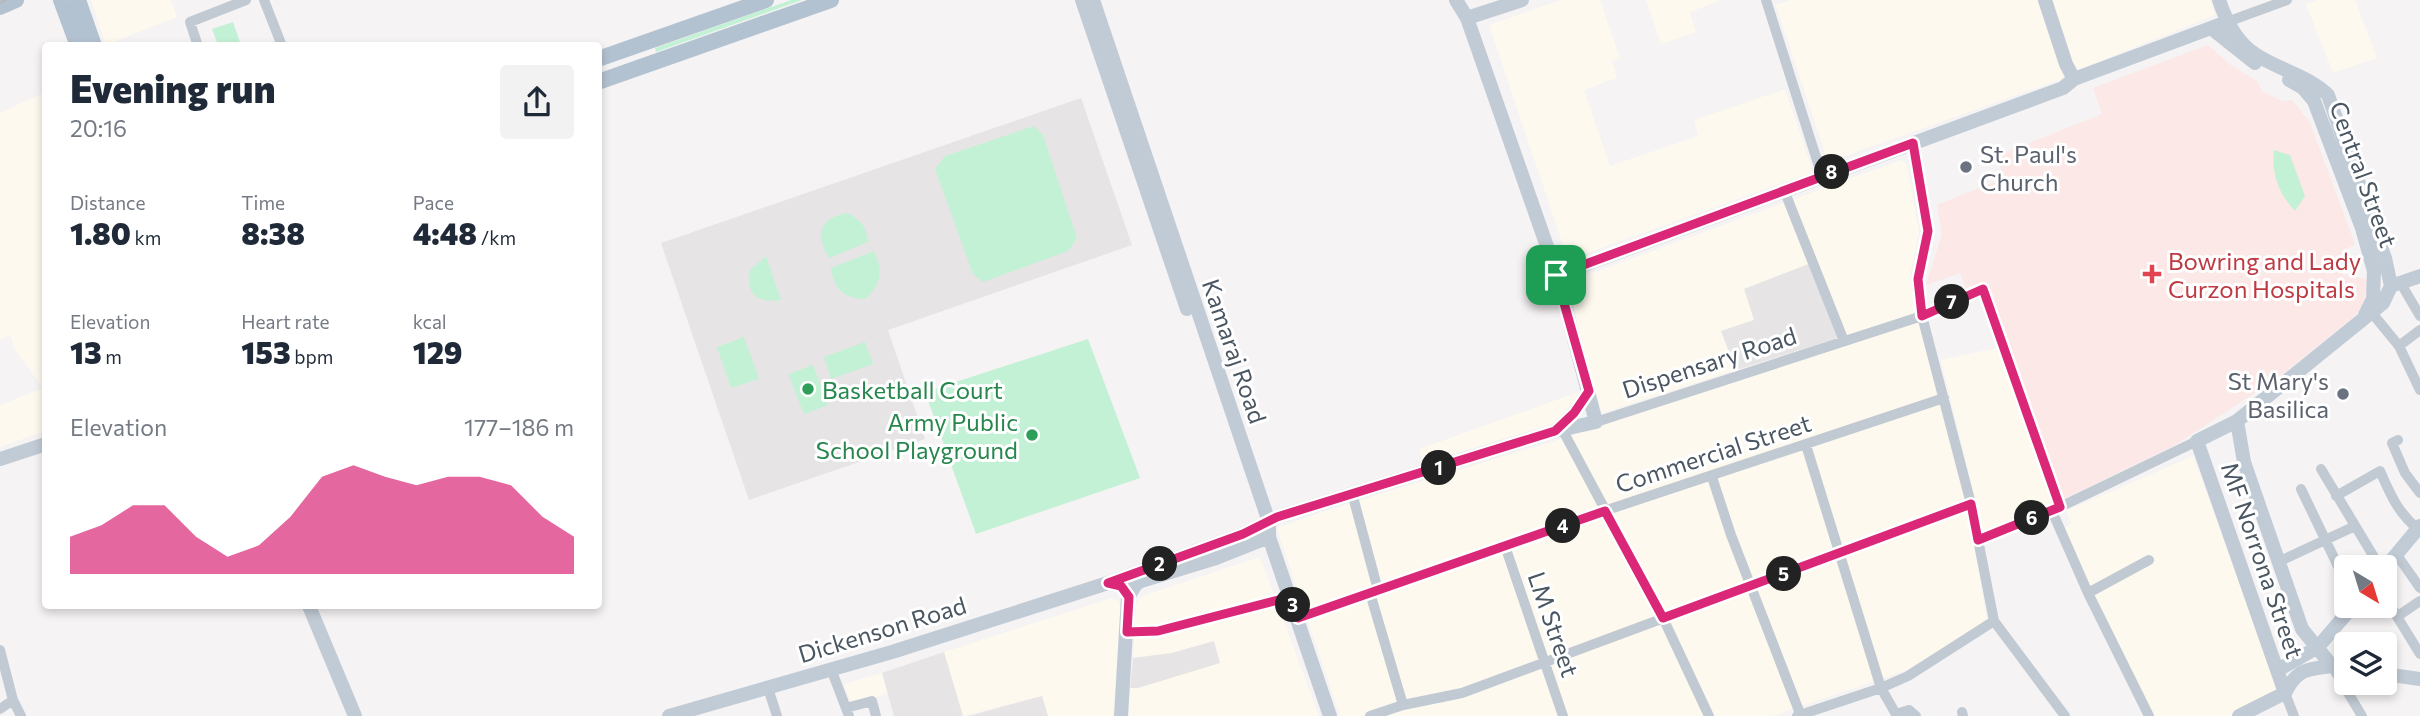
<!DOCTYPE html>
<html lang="en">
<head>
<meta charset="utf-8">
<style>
  :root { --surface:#fff; --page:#f2f2f3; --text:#1f2937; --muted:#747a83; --accent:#db2777 }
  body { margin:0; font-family:Commissioner,sans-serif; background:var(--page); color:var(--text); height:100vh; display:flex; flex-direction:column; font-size:26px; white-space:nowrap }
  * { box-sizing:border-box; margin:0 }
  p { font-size:23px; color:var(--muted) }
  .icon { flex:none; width:38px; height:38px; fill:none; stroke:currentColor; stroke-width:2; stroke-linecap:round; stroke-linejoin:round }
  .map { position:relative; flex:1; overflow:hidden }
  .drawer { position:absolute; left:42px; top:42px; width:560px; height:567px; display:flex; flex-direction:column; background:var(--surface); border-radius:7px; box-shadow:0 4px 10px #0003 }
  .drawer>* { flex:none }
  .needle { width:46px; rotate:142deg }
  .controls { position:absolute; left:2334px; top:555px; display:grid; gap:14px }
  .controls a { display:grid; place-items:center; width:63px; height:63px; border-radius:7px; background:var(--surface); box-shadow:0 4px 10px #0003; font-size:35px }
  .pin { position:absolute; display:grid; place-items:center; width:60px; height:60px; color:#fff; margin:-30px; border-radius:14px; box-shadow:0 4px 10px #0006 }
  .km { position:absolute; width:35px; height:35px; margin:-18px; border-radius:50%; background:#222; color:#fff; font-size:19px; line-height:35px; text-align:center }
  .round { display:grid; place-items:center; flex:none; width:74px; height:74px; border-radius:7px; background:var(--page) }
  .overview { display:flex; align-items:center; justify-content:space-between; height:119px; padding:0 28px }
  h1 { font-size:38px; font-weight:800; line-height:52px }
  .stats { display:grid; grid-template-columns:repeat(3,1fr); gap:10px; height:119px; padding:7px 28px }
  .stats div { display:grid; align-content:center }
  .stats b { font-size:30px; font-weight:800 }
  .stats small { font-size:19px; font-weight:400 }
  .stats p { font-size:19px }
  .chart { height:196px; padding:14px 28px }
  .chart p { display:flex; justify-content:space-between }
  .chart svg { width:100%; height:126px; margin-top:7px; fill:var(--accent); opacity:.7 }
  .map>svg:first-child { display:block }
  .commercial { fill:#fdf9ef }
  .education { fill:#e6e4e5 }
  .medical { fill:#fce8e6 }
  .green { fill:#c3f1d5 }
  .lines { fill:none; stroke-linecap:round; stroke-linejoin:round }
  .street { stroke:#c1cad2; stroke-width:10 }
  .secondary { stroke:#c1cbd6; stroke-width:14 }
  .primary { stroke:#b3c2d1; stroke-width:16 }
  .rail { stroke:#b5b8bd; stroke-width:2.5 }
  .route-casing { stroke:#fff; stroke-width:14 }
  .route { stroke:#db2777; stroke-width:9 }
  .worship-dot { fill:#6b7280; stroke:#fff; stroke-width:2.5 }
  .health-dot { fill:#e0444e; stroke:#fff; stroke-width:2.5 }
  .leisure-dot { fill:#2e9e5b; stroke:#fff; stroke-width:2.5 }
  .labels { text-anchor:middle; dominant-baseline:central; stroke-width:6; stroke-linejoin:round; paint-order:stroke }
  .worship-label { font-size:24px; fill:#5b616d; stroke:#fff; text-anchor:start }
  .street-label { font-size:24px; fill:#4a5661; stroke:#fff }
  .health-label { font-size:24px; fill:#be3a42; stroke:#fff; text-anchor:start }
  .leisure-label { font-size:24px; fill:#27864d; stroke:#fff; text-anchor:start }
</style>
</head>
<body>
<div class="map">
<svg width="2420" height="716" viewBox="0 0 2420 716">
  <rect width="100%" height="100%" fill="#f5f3f3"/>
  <path class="commercial" d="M91,0H171L177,17L106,45Z
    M1561,0H1600L1620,58L1612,61L1617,78L1584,90L1610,166L1698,136L1694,120L1785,89L1813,172L1568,260L1489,25Z
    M1646,0H1721L1690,12L1696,32L1661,44Z
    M1790,0H2037L2064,78L1828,162L1776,5Z
    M2050,0H2210L2215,15L2075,71Z
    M2317,0H2355L2377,58L2333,73L2306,4Z
    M45,92L46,292L43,294L46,299L45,431L0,447V405L43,388L15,350L10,335L0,340V113Z
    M1901,160L1907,164L1919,232L1910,275L1916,313L1841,337L1755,320L1721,331L1736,370L1602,413L1567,290L1570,281Z
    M1919,322L1968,503L1987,621L1907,670L1772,716H1340L1277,529L1279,527L1353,502L1561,439Z
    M2001,347L2056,502L1983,531L1941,360Z
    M1581,391L1557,423L1423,463L1419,449Z
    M2193,456L2280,692L2232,716H2152L2061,530L2071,524L2066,511Z
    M1260,557L1319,716H1129L1130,688H1138L1214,641L1172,653L1133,658L1136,605L1140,597Z
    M1112,598L1119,602L1121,609L1113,716H1048L1042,696L963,716L944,652Z
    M882,673L888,693L852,706L844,684Z"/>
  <path class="education" d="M1081,98L1132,245L888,330L925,439L749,500L661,243Z
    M1811,263L1841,337L1736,370L1721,331L1754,320L1744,289Z
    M1214,641L1220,663L1138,688H1130L1133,658L1172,653Z
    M944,652L963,716H894L882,673Z
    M1042,696L1048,716H969Z"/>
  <path class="medical" d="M2208,45L2229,64L2257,81L2262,91L2282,101L2292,100L2310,123L2355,244L2347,249L2342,268L2343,275L2368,279L2363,306L2355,316L2279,377L2172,447L2061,500L1985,286L1968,292L1960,273L1926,285L1942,234L1937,205L2004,178L1997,156L2102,114L2093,88Z"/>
  <path class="green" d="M791,0H802L656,52L655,48Z
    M233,22L241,45H218L212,29Z
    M1034,126L1043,135L1077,238L1068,251L983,282L973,274L935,169L945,156Z
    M2274,150L2290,155L2305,196L2295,211C2279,194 2271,174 2274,150Z
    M847,213C861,220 866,226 868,242L829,258C815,235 819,218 847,213Z
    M874,251C884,271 881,284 865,299C843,298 834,289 831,268Z
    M766,256L781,300C757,303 746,295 750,270Z
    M744,337L759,379L731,388L717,347Z
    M1088,339L1140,478L976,534L925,392Z
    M865,342L873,364L831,379L824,357Z
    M813,365L828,405L804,414L788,374Z"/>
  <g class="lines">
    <path class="street" d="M264,0L282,46
      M1766,0L1822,176
      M2227,22L2287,0
      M198,46L190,22L246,0
      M1913,143L1928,231L1918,279L1922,316L1971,504L1994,621L2065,716
      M1784,190L1844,341
      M2400,282L2420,316
      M2372,313L2399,346
      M2420,330L2399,346L2420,390
      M1596,422L1922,316L1983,289L2060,507
      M1562,429L1663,618L1709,716
      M2398,440L2392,443L2405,473L2420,493
      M1806,445L1881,688L1897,716
      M2321,469L2380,567
      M1712,477L1731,535L1801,716
      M2301,489L2347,585
      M1352,493L1378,590
      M2336,496L2380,471C2390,494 2398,513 2418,529
      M2052,511L2088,593L2149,716
      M1978,539L2060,507L2197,441
      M1505,546L1563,716
      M2397,555L2420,588
      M2278,562L2353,527
      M1370,593L1403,705
      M2088,593L2149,560
      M2385,597L2420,654
      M2398,616L2420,601
      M1298,618L1610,509L1944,398
      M1127,632L1158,631L1290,597
      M0,650L13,700L21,716
      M2332,666L2362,716
      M831,669L849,716
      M768,688L777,716
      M2285,693L2294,716
      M846,708L872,701L876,716
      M0,709L13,700
      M1962,712L1963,716
      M1896,714L1909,710L1916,716
      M1370,716L1403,705L1462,693L1971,504
      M1797,716L1881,688L1908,676L1994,621"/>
    <path class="secondary" d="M1082,0L1187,309
      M1093,0L1269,522V537L1330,716
      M2045,0L2066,64L2074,79
      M2219,0C2226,21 2236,42 2255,54C2279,70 2307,75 2328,95L2385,258L2391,286L2383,303L2237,421L2197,441L2285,693
      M1467,18L1522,0
      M2211,28L2255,63
      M2289,80L2303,88L2314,101L2362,228L2374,271L2373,299L2365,315
      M1557,275L2063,88L2074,79L2227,22
      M2391,286L2420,276
      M2237,421L2244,462L2302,629L2332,666L2347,668
      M1556,430L1574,413L1589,391
      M0,459L46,444
      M2385,568L2420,526
      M309,606L355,716
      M2278,670L2318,647L2353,606
      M2385,674L2420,679
      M2285,693C2297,669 2307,669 2332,666
      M669,716L892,652L1108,583L1243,534L1277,517L1555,431L1596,422L1557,275L1467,18L1456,0
      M1121,716L1128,597L1136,584L1141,581L1216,558L1269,537
      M2239,716L2285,693"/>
    <path class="primary" d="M61,0L78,46
      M78,0L94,46
      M0,7L16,0
      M598,59L766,0
      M598,82L831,0"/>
    <path class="rail" d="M0,3L6,0"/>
  </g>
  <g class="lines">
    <defs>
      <path id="route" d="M1913,143L1928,231L1918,279L1922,316L1983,289L2060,507L1978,540L1971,504L1663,618L1605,511L1298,618L1290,597L1158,631L1127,632L1129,597L1121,586L1108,583L1243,534L1277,517L1555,431L1574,413L1589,391L1556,275Z"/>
    </defs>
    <use href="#route" class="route-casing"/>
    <use href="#route" class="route"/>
  </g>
  <g class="worship-dot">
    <circle cx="1966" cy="167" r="7"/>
    <circle cx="2343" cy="394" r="7"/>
  </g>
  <path class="health-dot" d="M2148.5 263.5h7v7h7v7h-7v7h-7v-7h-7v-7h7z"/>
  <g class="leisure-dot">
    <circle cx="808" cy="389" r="7"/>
    <circle cx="1032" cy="435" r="7"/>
  </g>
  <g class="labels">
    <g class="worship-label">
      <text x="1980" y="153">St. Paul's<tspan x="1980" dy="28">Church</tspan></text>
      <text x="2329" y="380" text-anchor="end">St Mary's<tspan x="2329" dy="28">Basilica</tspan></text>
    </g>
    <g class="street-label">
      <text transform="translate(2364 174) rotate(70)">Central Street</text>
      <text transform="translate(1235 351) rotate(71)">Kamaraj Road</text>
      <text transform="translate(1709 362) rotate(-18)">Dispensary Road</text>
      <text transform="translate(1713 453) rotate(-18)">Commercial Street</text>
      <text transform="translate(2263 560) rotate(71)">MF Norrona Street</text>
      <text transform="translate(1554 624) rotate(71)">LM Street</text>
      <text transform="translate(882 629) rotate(-17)">Dickenson Road</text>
    </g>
    <g class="health-label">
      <text x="2168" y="260">Bowring and Lady<tspan x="2168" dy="28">Curzon Hospitals</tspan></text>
    </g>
    <g class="leisure-label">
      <text x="822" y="389">Basketball Court</text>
      <text x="1018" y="421" text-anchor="end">Army Public<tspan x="1018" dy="28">School Playground</tspan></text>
    </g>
  </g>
</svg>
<div class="controls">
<a><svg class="needle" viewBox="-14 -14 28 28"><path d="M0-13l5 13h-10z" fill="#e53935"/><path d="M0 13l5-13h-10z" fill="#747a83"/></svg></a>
<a><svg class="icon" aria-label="layers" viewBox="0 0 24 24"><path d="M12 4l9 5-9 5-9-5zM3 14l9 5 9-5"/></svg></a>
</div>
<div class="pin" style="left:1556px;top:275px;background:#1e9e55"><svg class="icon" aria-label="arrive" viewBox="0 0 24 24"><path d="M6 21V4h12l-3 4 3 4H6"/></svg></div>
<b class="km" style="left:1439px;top:468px">1</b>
<b class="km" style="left:1160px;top:564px">2</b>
<b class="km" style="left:1293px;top:605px">3</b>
<b class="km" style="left:1563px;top:526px">4</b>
<b class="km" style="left:1784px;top:574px">5</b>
<b class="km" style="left:2032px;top:518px">6</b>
<b class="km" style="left:1952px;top:302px">7</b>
<b class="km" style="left:1832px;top:172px">8</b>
<section class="drawer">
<div class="overview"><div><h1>Evening run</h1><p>20:16</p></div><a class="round"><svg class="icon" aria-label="share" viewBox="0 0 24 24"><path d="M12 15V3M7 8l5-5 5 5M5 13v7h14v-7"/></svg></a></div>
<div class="stats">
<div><p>Distance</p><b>1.80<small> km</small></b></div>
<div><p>Time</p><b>8:38</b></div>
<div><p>Pace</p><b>4:48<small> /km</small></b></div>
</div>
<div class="stats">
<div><p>Elevation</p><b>13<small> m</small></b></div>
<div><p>Heart rate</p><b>153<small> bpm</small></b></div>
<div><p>kcal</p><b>129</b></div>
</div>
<div class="chart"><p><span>Elevation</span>177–186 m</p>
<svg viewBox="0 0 160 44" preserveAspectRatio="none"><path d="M0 44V31L10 27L20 20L30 20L40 31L50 38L60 34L70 24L80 10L90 6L100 10L110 13L120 10L130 10L140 13L150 24L160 31V44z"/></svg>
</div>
</section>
</div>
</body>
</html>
